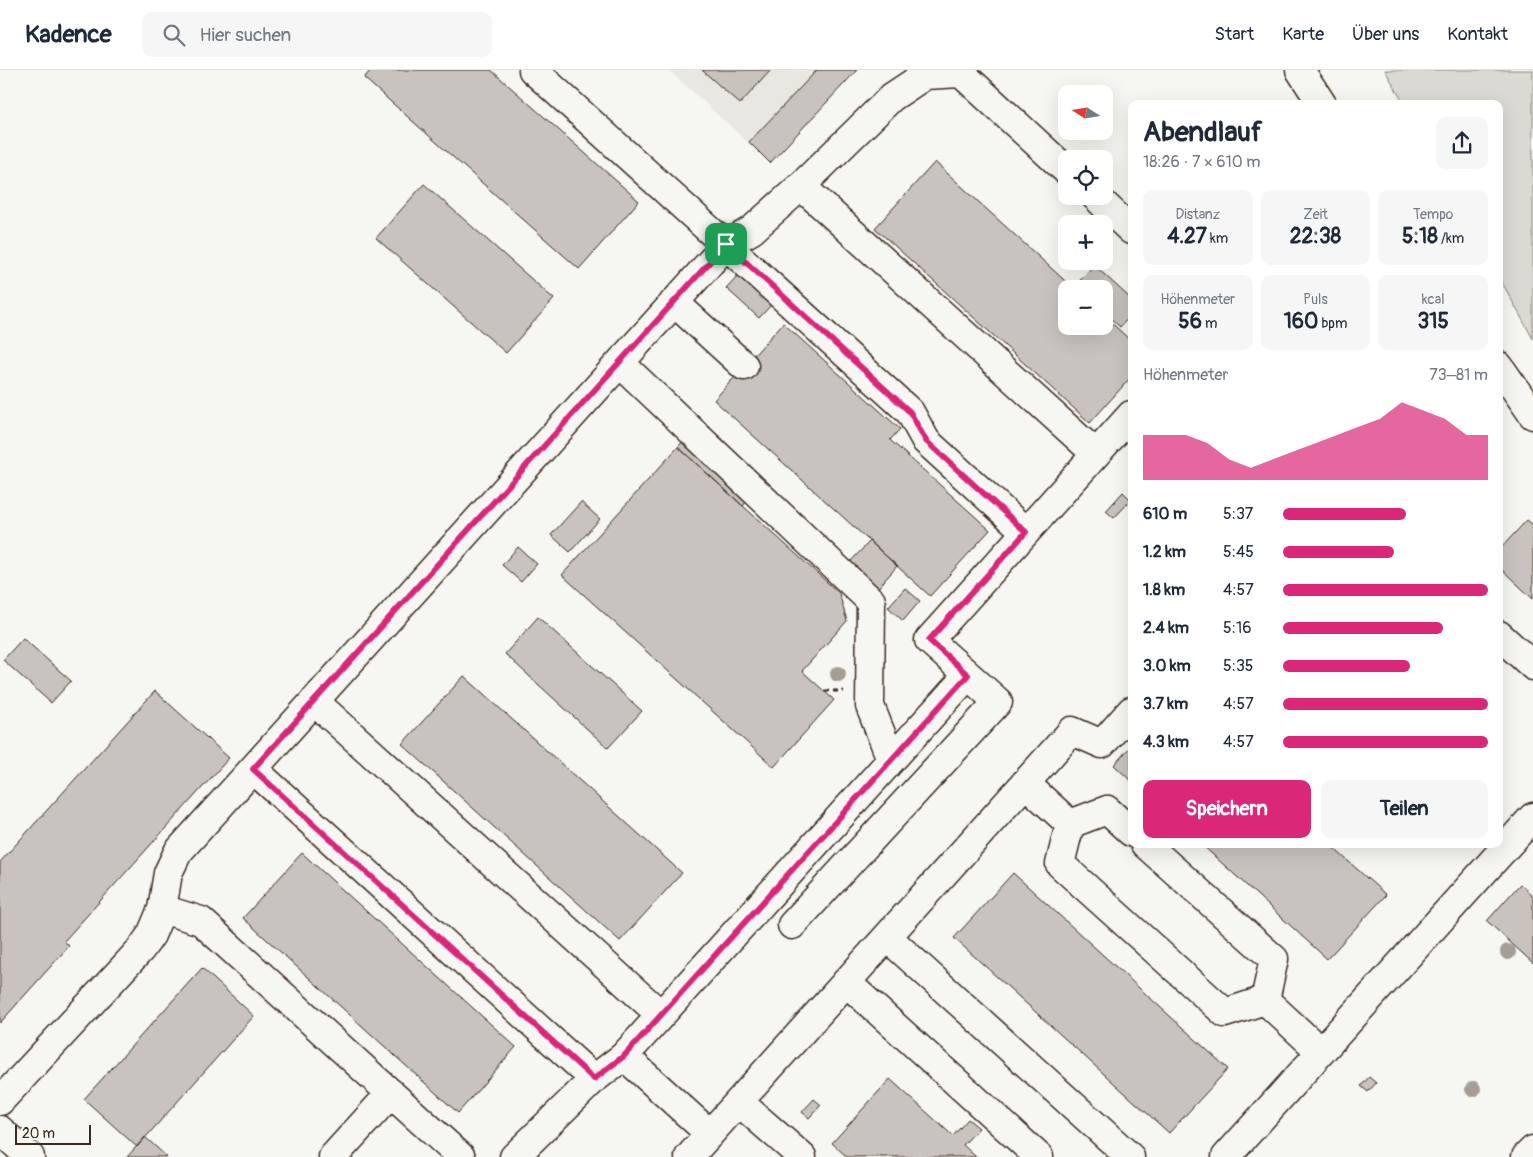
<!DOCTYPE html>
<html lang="de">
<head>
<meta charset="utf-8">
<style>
  :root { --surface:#fff; --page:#f6f6f7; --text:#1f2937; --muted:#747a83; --line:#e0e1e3; --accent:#db2777 }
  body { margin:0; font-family:Pangolin,sans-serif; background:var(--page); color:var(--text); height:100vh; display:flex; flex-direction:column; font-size:19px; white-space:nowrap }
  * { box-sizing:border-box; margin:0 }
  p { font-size:16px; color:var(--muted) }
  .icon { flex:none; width:28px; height:28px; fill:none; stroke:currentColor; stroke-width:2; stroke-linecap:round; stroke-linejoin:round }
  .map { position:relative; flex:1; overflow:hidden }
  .details { position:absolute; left:1128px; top:30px; width:375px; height:748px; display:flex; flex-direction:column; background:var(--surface); border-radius:10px; box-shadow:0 5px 20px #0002 }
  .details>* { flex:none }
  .needle { width:32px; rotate:282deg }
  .controls { position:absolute; left:1058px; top:15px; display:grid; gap:10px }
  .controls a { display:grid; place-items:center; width:55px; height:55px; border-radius:10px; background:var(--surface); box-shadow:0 5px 20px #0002; font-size:25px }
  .scale { position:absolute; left:15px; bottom:12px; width:76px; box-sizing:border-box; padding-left:5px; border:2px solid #3b2a1e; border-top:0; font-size:14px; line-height:18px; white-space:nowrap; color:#3b2a1e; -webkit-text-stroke:4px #f6f6f2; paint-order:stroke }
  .pin { position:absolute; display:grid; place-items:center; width:42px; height:42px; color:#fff; margin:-21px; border-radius:10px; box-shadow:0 2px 8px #0006 }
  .round { display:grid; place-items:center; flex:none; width:52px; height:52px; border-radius:10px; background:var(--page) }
  .overview { display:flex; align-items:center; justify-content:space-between; height:85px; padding:0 15px }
  h1 { font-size:28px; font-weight:700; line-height:38px }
  .figures { display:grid; grid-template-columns:repeat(3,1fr); gap:8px; height:85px; padding:5px 15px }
  .figures div { display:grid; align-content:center; border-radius:10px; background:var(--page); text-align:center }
  .figures b { font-size:21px; font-weight:700 }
  .figures small { font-size:14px; font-weight:400 }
  .figures p { font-size:14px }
  .chart { height:140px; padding:10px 15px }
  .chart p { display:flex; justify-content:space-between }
  .chart svg { width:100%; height:90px; margin-top:5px; fill:var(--accent); opacity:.7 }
  .button { display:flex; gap:10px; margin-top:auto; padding:10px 15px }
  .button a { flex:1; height:58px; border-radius:10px; background:var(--accent); color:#fff; font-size:20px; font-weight:700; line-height:58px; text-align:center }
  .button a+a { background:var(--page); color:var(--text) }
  ul { padding:0 15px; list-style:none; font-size:16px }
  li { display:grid; grid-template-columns:80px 60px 1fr; align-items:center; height:38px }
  li i { height:12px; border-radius:6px; background:var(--accent) }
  header { display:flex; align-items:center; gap:30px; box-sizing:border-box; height:70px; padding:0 25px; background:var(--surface); border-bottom:1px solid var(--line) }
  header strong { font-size:24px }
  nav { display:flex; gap:28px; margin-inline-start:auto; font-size:18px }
  .search { width:350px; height:45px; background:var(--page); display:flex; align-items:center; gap:12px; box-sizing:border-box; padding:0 18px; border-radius:10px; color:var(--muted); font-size:19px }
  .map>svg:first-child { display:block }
  .built { fill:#e8e7e2 }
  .green { fill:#dad9d3; stroke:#8a8278 }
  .building { fill:#c8c3be; stroke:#3b2a1e }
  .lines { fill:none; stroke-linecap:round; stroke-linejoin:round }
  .minor-casing { stroke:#3b2a1e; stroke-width:31 }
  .major-casing { stroke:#3b2a1e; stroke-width:31 }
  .path { stroke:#3b2a1e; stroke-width:3; stroke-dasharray:5 4; stroke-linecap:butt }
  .minor { stroke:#f6f6f2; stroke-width:28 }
  .major { stroke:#f6f6f2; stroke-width:28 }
  .tree { fill:#a59e96 }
  .route-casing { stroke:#fff; stroke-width:10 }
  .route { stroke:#db2777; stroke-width:6 }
</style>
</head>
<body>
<header>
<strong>Kadence</strong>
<div class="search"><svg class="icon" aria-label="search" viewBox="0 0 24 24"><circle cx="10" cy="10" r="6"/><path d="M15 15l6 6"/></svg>Hier suchen</div>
<nav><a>Start</a><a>Karte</a><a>Über uns</a><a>Kontakt</a></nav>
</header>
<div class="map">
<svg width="1533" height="1087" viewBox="0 0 1533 1087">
  <rect width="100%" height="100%" fill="#f6f6f2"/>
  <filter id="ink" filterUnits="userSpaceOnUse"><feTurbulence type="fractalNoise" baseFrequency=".02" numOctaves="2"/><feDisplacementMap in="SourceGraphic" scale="10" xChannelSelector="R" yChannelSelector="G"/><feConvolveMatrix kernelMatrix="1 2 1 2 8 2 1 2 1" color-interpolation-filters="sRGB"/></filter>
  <g filter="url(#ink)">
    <path class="built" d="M669,0H857L770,93Z"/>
    <path class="green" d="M1385,0H1533V269L1499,207V34H1404Z"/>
    <path class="building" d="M371,0H491L639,131L579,199L364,8Z
      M702,0H771L740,34Z
      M817,0H857L770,93L749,72Z
      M935,92L1074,219H1066V256H1104V246L1131,271V307L1090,353L875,158Z
      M424,114L554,229L506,283L376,168Z
      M1094,195L1131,229V245L1120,257L1104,242V219H1078L1075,216Z
      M740,203L773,233L759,248L726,218Z
      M783,253L900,359L890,370L990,460L930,526L714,330Z
      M684,370L748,429L743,436L678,377Z
      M678,377L839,523L847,551L802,601L834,630L774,697L562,505Z
      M1123,422L1131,430L1114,448L1106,441Z
      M581,432L600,449L570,482L551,465Z
      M1527,450L1533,455V529L1499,497V480Z
      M870,471L897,496L878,518L850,492Z
      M518,477L537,494L521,512L502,495Z
      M905,518L920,531L903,551L888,537Z
      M538,547L642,641L608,678L505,584Z
      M23,568L71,611L51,633L3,590Z
      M464,606L682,803L620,871L402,674Z
      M155,621L229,688L64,871L69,876L0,953V792Z
      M1131,676V711L1114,695Z
      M1201,774H1329L1386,825L1327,889Z
      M302,783L516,977L458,1043L243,848Z
      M1013,803L1228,999L1169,1063L954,868Z
      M1520,814L1533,826V893L1487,851Z
      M202,898L254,946L137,1077L84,1029Z
      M1369,1007L1376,1013L1368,1022L1361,1016Z
      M890,1009L953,1066L968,1049L979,1058L963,1075L976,1087H847L832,1073Z
      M814,1029L821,1035L809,1048L802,1042Z
      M145,1067L167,1087H127Z"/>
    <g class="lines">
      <defs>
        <path id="minor" d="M533,0L910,342L926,371L1026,462
          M1300,0L1322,34
          M801,116L1096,384
          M1095,126L1131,160
          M674,232L744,296
          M620,293L871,531L870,636L891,689
          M1499,296L1533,345
          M1499,565L1533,596
          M314,631L661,945
          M253,699L594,1009
          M1025,713L1070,754
          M1070,754L1060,794L1225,943L1265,930
          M1070,754L1107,740L1131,762
          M1145,774L1274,889L1265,930
          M162,839L201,851L461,1087
          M792,855L998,632L929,570L1131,345
          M887,867L1130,1087
          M846,912L1039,1087
          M1265,930L1321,982
          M624,986L710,1064
          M0,1031L141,879L151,865L162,839L168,803L178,782L726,175L752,160L801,116L892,27L925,5L961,3L1066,100
          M739,1032L802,1087
          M0,1060L30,1087
          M333,1087L391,1023
          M514,1087L594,1009L624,986L968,605
          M689,1087L1072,661L1102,674L1131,641
          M1226,1087L1533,747"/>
        <path id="major" d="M1526,1087L1533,1080"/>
      </defs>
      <use href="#minor" class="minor-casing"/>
      <use href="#major" class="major-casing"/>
      <path class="path" d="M824,621H844"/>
      <use href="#minor" class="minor"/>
      <use href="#major" class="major"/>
    </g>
    <g class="tree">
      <circle cx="838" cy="604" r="8"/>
      <circle cx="1508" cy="882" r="8"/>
      <circle cx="1473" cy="1019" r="8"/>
    </g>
  </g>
  <g class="lines" filter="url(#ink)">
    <defs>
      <path id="route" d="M726,174L910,342L926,371L1026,462L929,570L968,605L624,986L594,1009L253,699Z"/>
    </defs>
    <use href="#route" class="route-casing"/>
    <use href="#route" class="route"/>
  </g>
</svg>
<div class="controls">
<a><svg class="needle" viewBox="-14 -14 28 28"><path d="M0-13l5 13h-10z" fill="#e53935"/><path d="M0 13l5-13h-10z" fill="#747a83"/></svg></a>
<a><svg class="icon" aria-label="locate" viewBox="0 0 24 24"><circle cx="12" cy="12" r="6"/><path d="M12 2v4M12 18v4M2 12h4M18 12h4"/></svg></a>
<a>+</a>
<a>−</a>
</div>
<div class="scale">20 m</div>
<div class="pin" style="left:726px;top:174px;background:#1e9e55"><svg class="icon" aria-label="arrive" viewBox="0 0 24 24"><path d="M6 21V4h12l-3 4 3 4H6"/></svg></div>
<section class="details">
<div class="overview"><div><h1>Abendlauf</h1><p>18:26 · 7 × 610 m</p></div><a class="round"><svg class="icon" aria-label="share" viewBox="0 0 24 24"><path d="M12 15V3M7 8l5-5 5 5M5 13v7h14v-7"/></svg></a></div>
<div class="figures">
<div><p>Distanz</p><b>4.27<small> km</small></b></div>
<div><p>Zeit</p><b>22:38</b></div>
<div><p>Tempo</p><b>5:18<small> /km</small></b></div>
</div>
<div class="figures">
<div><p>Höhenmeter</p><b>56<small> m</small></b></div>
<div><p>Puls</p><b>160<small> bpm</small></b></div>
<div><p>kcal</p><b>315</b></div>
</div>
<div class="chart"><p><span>Höhenmeter</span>73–81 m</p>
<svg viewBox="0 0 160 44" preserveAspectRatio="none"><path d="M0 44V22L10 22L20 22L30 26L40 34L50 38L60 34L70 30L80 26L90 22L100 18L110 14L120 6L130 10L140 14L150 22L160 22V44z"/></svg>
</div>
<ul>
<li><b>610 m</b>5:37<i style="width:60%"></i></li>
<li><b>1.2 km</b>5:45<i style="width:54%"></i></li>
<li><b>1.8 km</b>4:57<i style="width:100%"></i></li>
<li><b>2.4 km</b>5:16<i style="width:78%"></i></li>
<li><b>3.0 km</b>5:35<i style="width:62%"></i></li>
<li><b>3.7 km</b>4:57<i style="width:100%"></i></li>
<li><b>4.3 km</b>4:57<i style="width:100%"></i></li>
</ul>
<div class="button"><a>Speichern</a><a>Teilen</a></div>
</section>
</div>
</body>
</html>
